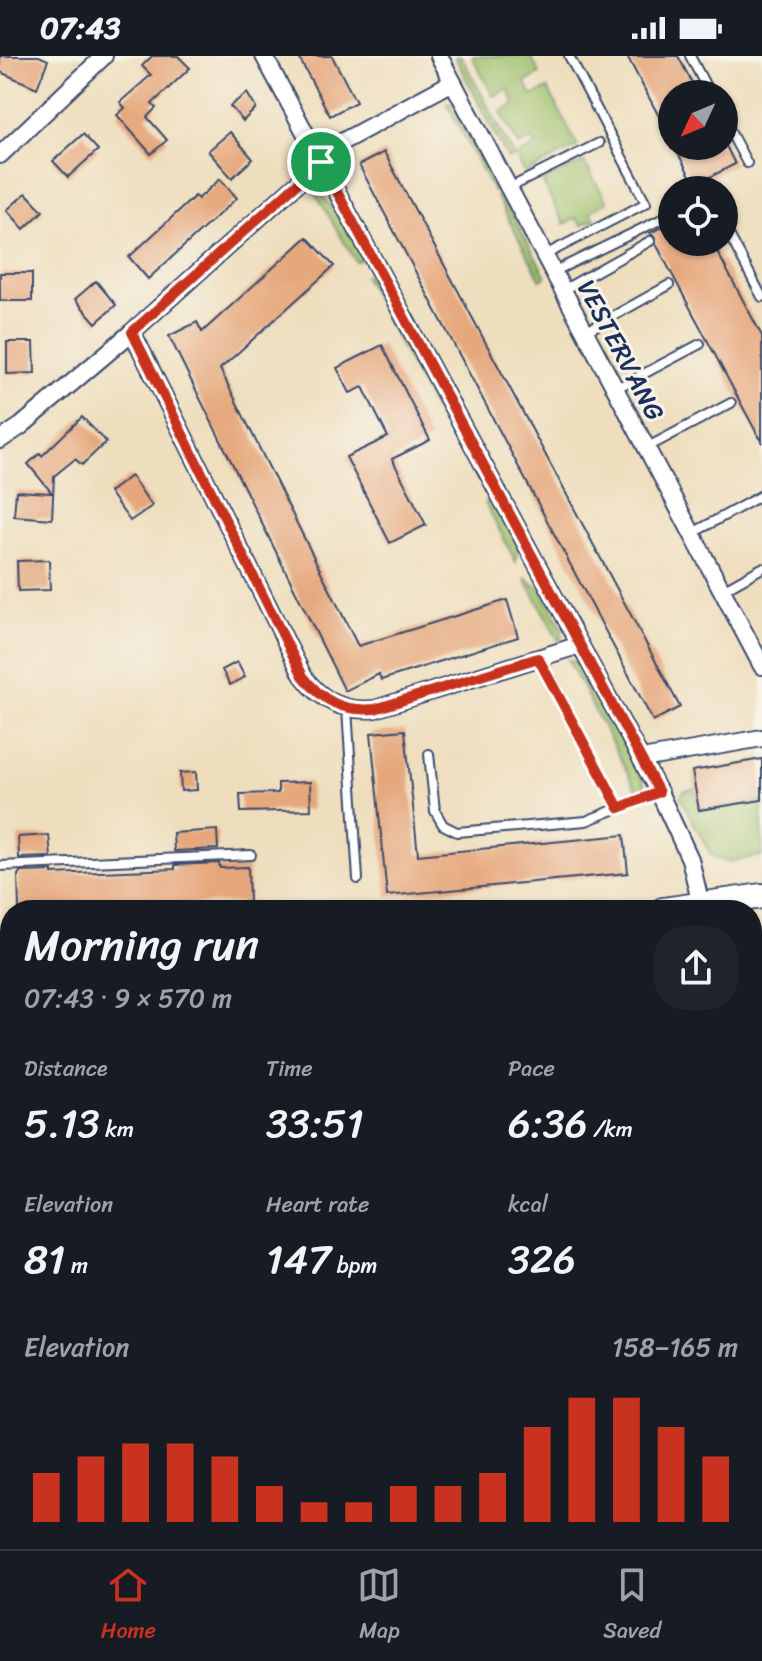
<!DOCTYPE html>
<html lang="en">
<head>
<meta charset="utf-8">
<style>
  :root { --surface:#171b24; --page:#20242c; --text:#f1f3f6; --muted:#9ea1a6; --line:#363941; --accent:#c8321e }
  body { margin:0; font-family:Sriracha,sans-serif; background:var(--page); color:var(--text); height:100vh; display:flex; flex-direction:column; font-size:30px; white-space:nowrap }
  * { box-sizing:border-box; margin:0 }
  p { font-size:26px; color:var(--muted) }
  .icon { flex:none; width:44px; height:44px; fill:none; stroke:currentColor; stroke-width:2; stroke-linecap:round; stroke-linejoin:round }
  .map { position:relative; flex:1; overflow:hidden }
  .panel { position:absolute; left:0px; top:844px; width:762px; height:650px; display:flex; flex-direction:column; background:var(--surface); border-radius:32px 32px 0 0; box-shadow:0 2px 6px #0004 }
  .panel>* { flex:none }
  .needle { width:52px; rotate:226deg }
  .tools { position:absolute; left:658px; top:24px; display:grid; gap:16px }
  .tools a { display:grid; place-items:center; width:80px; height:80px; border-radius:50%; background:var(--surface); box-shadow:0 2px 6px #0004; font-size:40px }
  .pin { position:absolute; display:grid; place-items:center; width:68px; height:68px; color:#fff; margin:-34px; border:4px solid #fff; border-radius:50%; box-shadow:0 2px 8px #0007 }
  .round { display:grid; place-items:center; flex:none; width:84px; height:84px; border-radius:32px; background:var(--page) }
  .summary { display:flex; align-items:center; justify-content:space-between; height:136px; padding:0 24px }
  h1 { font-size:44px; font-weight:600; line-height:60px }
  .figures { display:grid; grid-template-columns:repeat(3,1fr); gap:12px; height:136px; padding:8px 24px }
  .figures div { display:grid; align-content:center }
  .figures b { font-size:40px; font-weight:600 }
  .figures small { font-size:22px; font-weight:400 }
  .figures p { font-size:22px }
  .chart { height:224px; padding:16px 24px }
  .chart p { display:flex; justify-content:space-between }
  .chart svg { width:100%; height:144px; margin-top:8px; stroke:var(--accent); stroke-width:6 }
  .status { display:flex; justify-content:space-between; align-items:center; height:56px; padding:0 40px; background:var(--surface); direction:ltr }
  .status svg { height:22px; fill:currentColor }
  .tabs { display:flex; justify-content:space-around; align-items:center; height:112px; border-top:2px solid var(--line); background:var(--surface); font-size:22px; color:var(--muted) }
  .tabs a { display:grid; justify-items:center; gap:4px }
  .tabs .selected { color:var(--accent) }
  .map>svg:first-child { display:block }
  .green { fill:#9fc069; stroke:#5d7864; stroke-width:2 }
  .building { fill:#e6a77c }
  .lines { fill:none; stroke-linecap:round; stroke-linejoin:round }
  .service-casing { stroke:#3b496c; stroke-width:12 }
  .minor-casing { stroke:#3b496c; stroke-width:20 }
  .secondary-casing { stroke:#3b496c; stroke-width:28 }
  .service { stroke:#fff; stroke-width:8 }
  .minor { stroke:#fff; stroke-width:16 }
  .secondary { stroke:#fff; stroke-width:24 }
  .route-casing { stroke:#fff; stroke-width:16 }
  .route { stroke:#c8321e; stroke-width:10 }
  .labels { text-anchor:middle; dominant-baseline:central; stroke-width:6; stroke-linejoin:round; paint-order:stroke }
  .street-label { font-size:26px; fill:#1b2f5e; stroke:#f7f3e8 }
</style>
</head>
<body>
<div class="status"><b>07:43</b><svg viewBox="0 0 49 12"><path d="M0 12V9h3v3zM5 12V6h3v6zM10 12V3h3v9zM15 12V0h3v12zM26 1h20v11H26zM47 4h2v5h-2z"/></svg></div>
<div class="map">
<svg width="762" height="1493" viewBox="0 0 762 1493">
  <rect width="100%" height="100%" fill="#f7f3e8"/>
  <filter id="ink" filterUnits="userSpaceOnUse"><feTurbulence type="fractalNoise" baseFrequency=".0125" numOctaves="2"/><feDisplacementMap in="SourceGraphic" scale="16" xChannelSelector="R" yChannelSelector="G"/><feConvolveMatrix kernelMatrix="1 2 1 2 8 2 1 2 1" color-interpolation-filters="sRGB"/></filter>
  <filter id="wash" filterUnits="userSpaceOnUse"><feTurbulence type="fractalNoise" baseFrequency=".006" numOctaves="4" result="noise"/><feDisplacementMap in="SourceGraphic" scale="32" xChannelSelector="R" yChannelSelector="G"/><feGaussianBlur stdDeviation="1.8" result="paint"/><feColorMatrix in="noise" values="0 0 0 0 0 0 0 0 0 0 0 0 0 0 0 0 0 1.4 0 .05"/><feComposite in="paint" operator="in"/></filter>
  <g filter="url(#wash)">
    <rect width="100%" height="100%" fill="#eedebd"/>
    <path class="green" d="M461,0L515,101L508,103L455,1Z
      M472,0H531L540,18L525,26L532,40L548,33L578,90L525,118L516,101L537,89L533,83L519,90L501,56L515,48L508,33L493,40Z
      M446,46L453,48L459,56L499,133L493,135Z
      M584,106L607,146L590,156L595,163L581,169L577,162L564,168L542,125Z
      M312,132L320,136L366,201L356,206Z
      M501,138L546,221L541,224L496,140Z
      M373,215L446,352L437,358L364,220Z
      M494,442L519,490L516,506L485,447Z
      M525,522L542,534L562,573V580L559,585Z
      M568,604L576,605L585,613L647,733L639,738Z
      M695,733L699,754L762,744V800L728,806L715,801L710,797L680,741L684,735Z
      M762,943V1040L755,1056L762,1078L752,1089V944Z"/>
    <g id="blocks">
      <path class="building" d="M0,0H39L48,4L37,32L0,16Z
        M152,0H178L190,12L152,48L156,52L147,61L167,84L151,98L117,59L125,52L120,46L151,19L142,10Z
        M298,0H332L356,46L330,60Z
        M627,0H678L698,38H672V85Z
        M247,37L256,52L243,65L230,50Z
        M230,76L253,103L232,122L208,95Z
        M83,78L98,94L68,121L53,105Z
        M674,90H726L735,108L695,129Z
        M384,96L680,651L653,665L359,109Z
        M220,123L237,142L148,223L129,201L195,140L198,143Z
        M26,137L43,155L24,173L7,154Z
        M672,166V186H712L762,280V387L656,188V182L650,177Z
        M307,181L334,210L220,313L358,590L507,544L518,581L381,624L379,618L345,635L169,280L197,266L202,276Z
        M0,217H32V245H0Z
        M96,225L116,249L96,267L75,243Z
        M7,286H34L35,317L7,318Z
        M382,289L430,384L392,403L426,469L390,487L346,401L388,381L363,331L350,337L337,312Z
        M82,361L106,386L82,409L75,403L54,420L52,463L14,460L16,435L52,437L28,408L40,397L42,400Z
        M131,420L152,450L130,465L109,436Z
        M49,504L50,534L18,535L17,505Z
        M237,606L245,621L230,629L222,614Z
        M405,674L418,799L624,779L628,817L387,840L371,677Z
        M762,703V744L699,754L692,715Z
        M196,716L197,734L181,735L180,717Z
        M310,726L311,754L241,756L240,738L278,737V727Z
        M217,774L218,793L174,795L173,777Z
        M49,779L51,801L19,802L18,781Z
        M219,807L220,812L248,811L249,846L19,854L18,819L20,816L52,815V818L175,813V809Z"/>
    </g>
  </g>
  <g filter="url(#ink)">
    <use href="#blocks" fill-opacity="0" stroke="#3b496c" stroke-width="2"/>
    <g class="lines">
      <defs>
        <path id="service" d="M690,0L710,38
          M724,64L747,107
          M509,132L599,87
          M724,169L762,241
          M545,199L646,147L569,0
          M553,216L672,158
          M563,234L650,185
          M585,276L669,229
          M615,333L700,288
          M646,392L731,347
          M691,478L762,439
          M721,535L762,512
          M539,602L619,752
          M347,653L358,823
          M429,698L435,755L443,769L457,776L586,765L658,736
          M0,810L251,799
          M752,1396L762,1402
          M0,1469L10,1475
          M24,1484L39,1493
          M211,1484L224,1493
          M408,1484L423,1493
          M615,1484L629,1493"/>
        <path id="minor" d="M264,0L659,736L690,803L701,849
          M439,0L762,610
          M0,99L104,0
          M132,276L303,620C322,645 343,656 375,653L580,589
          M0,384L21,370L132,276L321,106L336,89L453,26
          M642,703L762,682
          M752,1190L762,1188
          M0,1235L10,1241
          M166,1484L167,1493
          M346,1484L349,1493
          M528,1484L530,1493
          M711,1493L713,1484"/>
        <path id="secondary" d="M663,854L762,840
          M752,902L762,901
          M0,903H10
          M0,961H10"/>
      </defs>
      <use href="#service" class="service-casing"/>
      <use href="#minor" class="minor-casing"/>
      <use href="#secondary" class="secondary-casing"/>
      <use href="#service" class="service"/>
      <use href="#minor" class="minor"/>
      <use href="#secondary" class="secondary"/>
    </g>
  </g>
  <g class="lines" filter="url(#ink)">
    <defs>
      <path id="route" d="M321,106L659,736L619,752L538,602L375,653C343,656 322,645 303,620L132,276Z"/>
    </defs>
    <use href="#route" class="route-casing"/>
    <use href="#route" class="route"/>
  </g>
  <g class="labels">
    <g class="street-label">
      <text transform="translate(621 294) rotate(62)">VESTERVANG</text>
    </g>
  </g>
</svg>
<div class="tools">
<a><svg class="needle" viewBox="-14 -14 28 28"><path d="M0-13l5 13h-10z" fill="#e53935"/><path d="M0 13l5-13h-10z" fill="#9ea1a6"/></svg></a>
<a><svg class="icon" aria-label="locate" viewBox="0 0 24 24"><circle cx="12" cy="12" r="6"/><path d="M12 2v4M12 18v4M2 12h4M18 12h4"/></svg></a>
</div>
<div class="pin" style="left:321px;top:106px;background:#1e9e55"><svg class="icon" aria-label="arrive" viewBox="0 0 24 24"><path d="M6 21V4h12l-3 4 3 4H6"/></svg></div>
<section class="panel">
<div class="summary"><div><h1>Morning run</h1><p>07:43 · 9 × 570 m</p></div><a class="round"><svg class="icon" aria-label="share" viewBox="0 0 24 24"><path d="M12 15V3M7 8l5-5 5 5M5 13v7h14v-7"/></svg></a></div>
<div class="figures">
<div><p>Distance</p><b>5.13<small> km</small></b></div>
<div><p>Time</p><b>33:51</b></div>
<div><p>Pace</p><b>6:36<small> /km</small></b></div>
</div>
<div class="figures">
<div><p>Elevation</p><b>81<small> m</small></b></div>
<div><p>Heart rate</p><b>147<small> bpm</small></b></div>
<div><p>kcal</p><b>326</b></div>
</div>
<div class="chart"><p><span>Elevation</span>158–165 m</p>
<svg viewBox="0 0 160 44" preserveAspectRatio="none"><path d="M5 44V29M15 44V24M25 44V20M35 44V20M45 44V24M55 44V33M65 44V38M75 44V38M85 44V33M95 44V33M105 44V29M115 44V15M125 44V6M135 44V6M145 44V15M155 44V24"/></svg>
</div>
</section>
</div>
<nav class="tabs">
<a class="selected"><svg class="icon" aria-label="home" viewBox="0 0 24 24"><path d="M3 11l9-7 9 7M6 9v11h12V9"/></svg>Home</a>
<a><svg class="icon" aria-label="map" viewBox="0 0 24 24"><path d="M3 6l6-2 6 2 6-2v14l-6 2-6-2-6 2zM9 4v14M15 6v14"/></svg>Map</a>
<a><svg class="icon" aria-label="saved" viewBox="0 0 24 24"><path d="M7 4h10v16l-5-4-5 4z"/></svg>Saved</a>
</nav>
</body>
</html>
